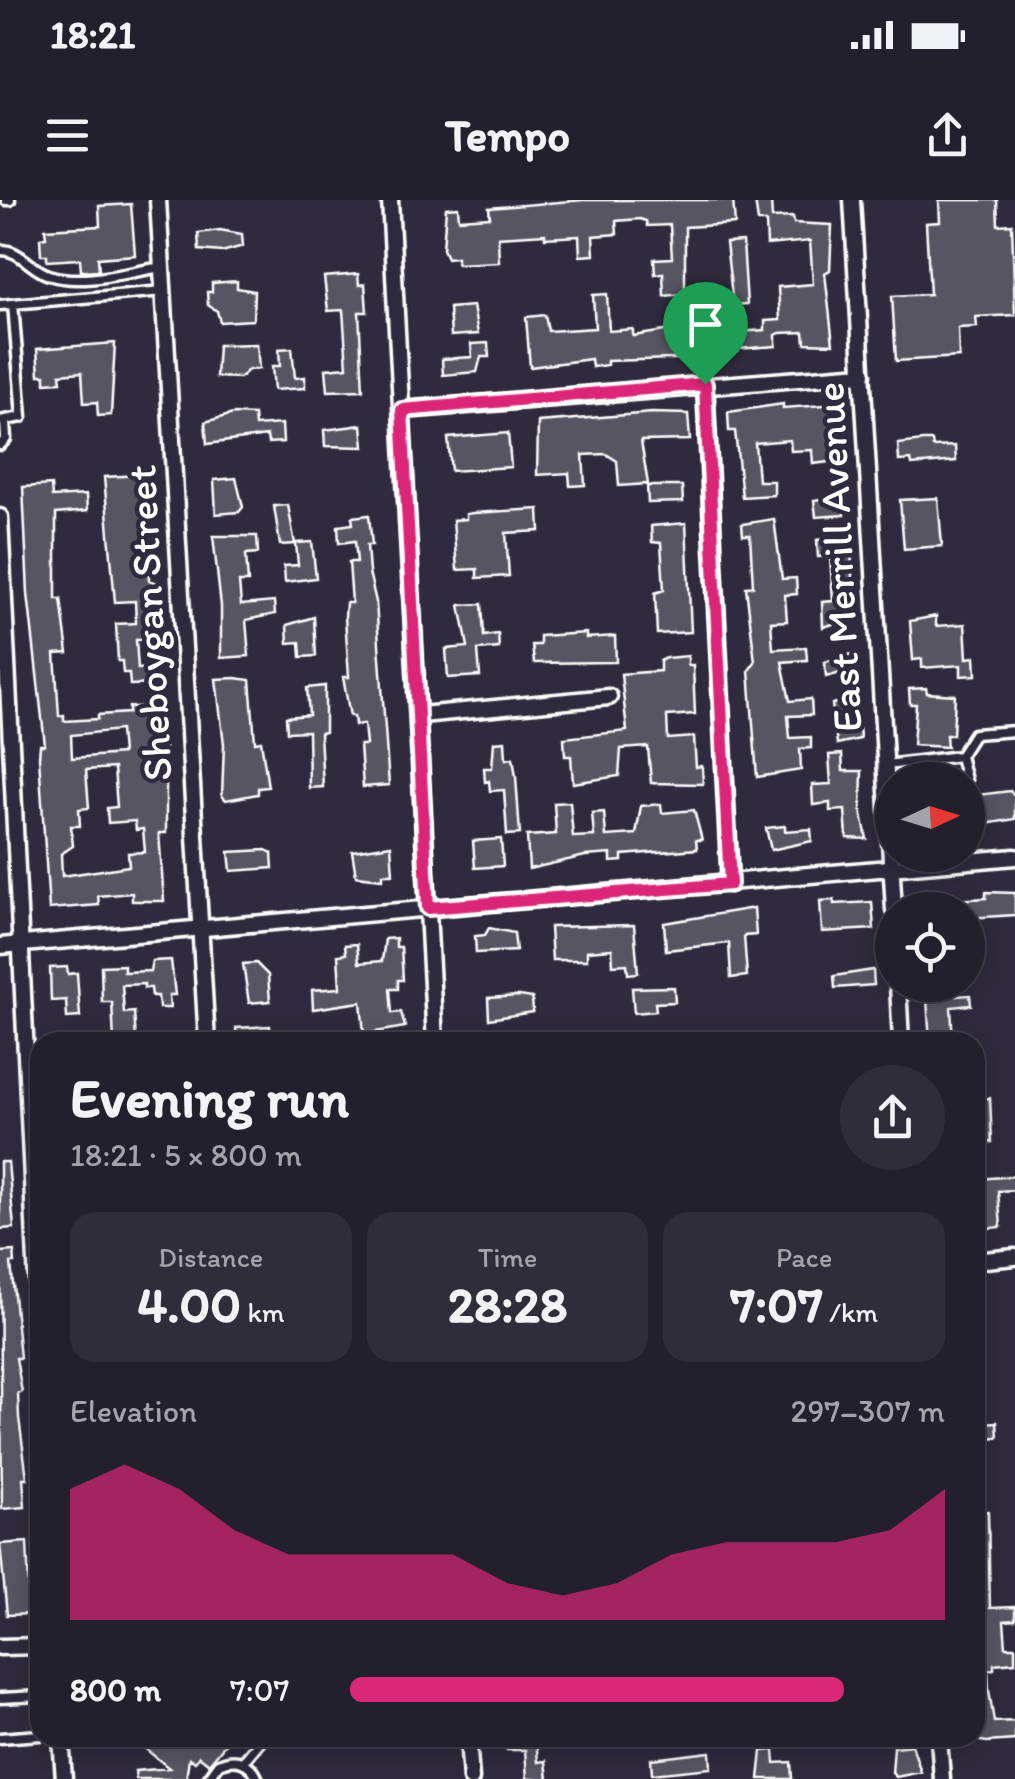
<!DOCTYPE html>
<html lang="en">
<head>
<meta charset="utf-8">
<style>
  :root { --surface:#23202e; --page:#2f2d3a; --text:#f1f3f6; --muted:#a3a3aa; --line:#403e4a; --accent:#db2777 }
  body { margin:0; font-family:Itim,sans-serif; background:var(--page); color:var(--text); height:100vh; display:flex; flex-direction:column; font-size:38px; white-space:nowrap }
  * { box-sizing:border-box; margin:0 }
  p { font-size:32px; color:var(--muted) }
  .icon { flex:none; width:55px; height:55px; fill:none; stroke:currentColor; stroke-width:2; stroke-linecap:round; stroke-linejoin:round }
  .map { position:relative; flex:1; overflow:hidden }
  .panel { position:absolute; left:30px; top:832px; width:955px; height:715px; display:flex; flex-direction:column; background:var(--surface); border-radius:30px; box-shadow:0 5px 25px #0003,0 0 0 2px var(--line) }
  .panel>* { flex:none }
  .needle { width:65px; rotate:86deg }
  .controls { position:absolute; left:875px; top:562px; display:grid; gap:20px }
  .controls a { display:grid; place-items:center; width:110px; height:110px; border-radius:50%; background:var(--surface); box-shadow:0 5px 25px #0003,0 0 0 2px var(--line); font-size:50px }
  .pin { position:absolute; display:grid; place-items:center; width:85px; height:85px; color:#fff; margin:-102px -42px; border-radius:50% 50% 50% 0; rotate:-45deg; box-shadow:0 0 10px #0007 }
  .pin .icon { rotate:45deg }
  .round { display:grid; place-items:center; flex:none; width:105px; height:105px; border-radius:52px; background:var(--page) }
  .headline { display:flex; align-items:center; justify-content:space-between; height:170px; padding:0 40px }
  h1 { font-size:55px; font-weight:700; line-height:75px }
  .stats { display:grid; grid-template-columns:repeat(3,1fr); gap:15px; height:170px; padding:10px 40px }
  .stats div { display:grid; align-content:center; border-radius:25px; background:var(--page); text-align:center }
  .stats b { font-size:50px; font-weight:700 }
  .stats small { font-size:28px; font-weight:400 }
  .stats p { font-size:28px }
  .chart { height:280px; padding:20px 40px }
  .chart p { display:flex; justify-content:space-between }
  .chart svg { width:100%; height:180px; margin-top:10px; fill:var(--accent); opacity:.7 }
  ul { padding:0 40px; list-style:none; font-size:32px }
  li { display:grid; grid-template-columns:160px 120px 1fr; align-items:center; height:75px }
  li i { height:25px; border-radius:12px; background:var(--accent) }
  .status { display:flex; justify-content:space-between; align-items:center; height:70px; padding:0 50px; background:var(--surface); direction:ltr }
  .status svg { height:28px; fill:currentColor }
  header { display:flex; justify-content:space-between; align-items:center; height:130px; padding:0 40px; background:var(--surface); font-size:45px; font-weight:700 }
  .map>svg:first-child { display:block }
  .building { fill:#595564; stroke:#fff; stroke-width:2.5; fill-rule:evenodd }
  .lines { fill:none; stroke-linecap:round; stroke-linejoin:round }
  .lane-casing { stroke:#fff; stroke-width:15 }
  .street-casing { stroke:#fff; stroke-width:21 }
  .lane { stroke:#2f2a3d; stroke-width:8 }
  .street { stroke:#2f2a3d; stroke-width:14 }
  .route-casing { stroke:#fff; stroke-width:20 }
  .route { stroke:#db2777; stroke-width:12 }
  .labels { text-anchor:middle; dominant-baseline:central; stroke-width:9; stroke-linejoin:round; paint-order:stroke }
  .street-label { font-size:42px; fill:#fff; stroke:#2f2a3d }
</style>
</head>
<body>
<div class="status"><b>18:21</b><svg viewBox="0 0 49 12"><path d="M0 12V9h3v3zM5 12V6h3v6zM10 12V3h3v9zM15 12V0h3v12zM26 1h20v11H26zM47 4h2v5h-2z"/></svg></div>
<header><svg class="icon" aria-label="menu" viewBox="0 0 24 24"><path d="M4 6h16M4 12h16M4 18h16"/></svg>Tempo<svg class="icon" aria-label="share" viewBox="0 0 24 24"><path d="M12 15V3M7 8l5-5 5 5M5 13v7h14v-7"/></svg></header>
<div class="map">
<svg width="1015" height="1579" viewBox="0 0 1015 1579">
  <rect width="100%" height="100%" fill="#2f2a3d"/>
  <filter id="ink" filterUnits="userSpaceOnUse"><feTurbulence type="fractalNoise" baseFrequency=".01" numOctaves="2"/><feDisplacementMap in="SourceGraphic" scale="20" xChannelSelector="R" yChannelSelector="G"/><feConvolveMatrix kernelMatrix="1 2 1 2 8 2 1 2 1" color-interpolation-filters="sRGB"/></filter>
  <g filter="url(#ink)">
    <path class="building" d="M583,0H733L735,24L685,27V94L664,96L663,73L655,74L654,59L672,58L670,25L647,26L646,21L640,19L616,21L617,34L593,36L594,55L580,56L579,36L545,38V34L498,37L499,62L457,64V57L447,58L443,49L446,8L458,7L459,19L490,17L489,8Z
      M755,0H771L772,18L793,17L794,23L832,25L830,70L825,73L833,144L805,143L804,132L780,133L776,135V146L737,149L738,152L706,155V158L607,161V165L592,167L591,159L530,167L526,117L545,115L548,131L595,128L593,95L607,94L609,131L633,129V136L734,120L738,132L765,130V121L780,120L778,87L813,84L810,41L767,45L766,22H758Z
      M939,0H997L998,25L1012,24L1015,115L976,117L977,127L958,128L959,157L896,161L892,96L930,94L926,23L940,22Z
      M131,4L135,55L98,58L99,70L81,71L80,59L47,61V55H41L40,38L46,37L45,29L100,26L99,6Z
      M220,30L242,34L243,46L222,52L199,50L198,33Z
      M743,42L747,104L733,105L726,43Z
      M358,74L359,85L365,84L367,112H359L363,190L328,191L326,169L347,167L343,110L328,111L324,77Z
      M237,81V88L254,91L253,120L220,122L217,111L208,105L207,92H212V83Z
      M473,106L478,134L451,136L449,108Z
      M115,143L111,215L98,216L97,202L84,203L82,172L60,174L61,182L45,183V175H39L37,149Z
      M488,143L489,157H481L477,172L443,175L442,159L472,157L471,144Z
      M257,144L259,169L248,170L240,178L216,177L218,145Z
      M292,148L295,178L305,177V188L274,190L272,166H280L279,149Z
      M783,204V208L838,204L846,260L813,264L812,250L791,251L790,240L755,243L758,281H774V295L742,297L735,231H729L728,212Z
      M652,213L688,214L690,240L641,241L648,284L619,286L617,261L606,254L583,255L585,285L570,286L569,273L537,275L538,222Z
      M233,214L254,215L255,226L282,224L283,242L268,243L267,236L207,244L205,222Z
      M362,225L364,247L325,246L324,230Z
      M508,233L511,267L451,271L448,238Z
      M923,241H932L933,247L955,246L956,261L912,265L911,260L899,261L898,244Z
      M141,275V285H147L149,380L157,383L158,400L151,404L154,439L136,440L138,469L155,468L156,484L130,485L129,473H123L122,461H118L116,424L136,423L135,401L115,402L104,277Z
      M236,278L243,307L239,312L216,314L214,280Z
      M51,285L52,297L86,295L87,311L56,314V399H61L68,453L55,454L59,516L64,515V521L98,519V515L129,513V507H157L167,558L142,561L144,582L166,580V633H159L164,701H132V693L98,696L99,705L49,709L39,557L40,545H45L28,394L23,287ZM120,530L122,554L72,558L71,535ZM114,568L117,607L107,608L108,623L135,621L136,630L143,629L145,652L128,653L129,666L62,676L61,654L73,646L71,626H80L79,609L89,608L86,570Z
      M647,286H682L683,302L648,303Z
      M845,295L844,315L816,317L814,300Z
      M938,298L942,346L904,349L900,300Z
      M288,305L295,344L280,345L274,306Z
      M539,309L540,331L506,333L509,376L477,378V369L457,370L453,320L466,319V314L473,313Z
      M369,315L372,345H367L369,372L376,402L389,585L363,587L360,545H366L364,524L355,525L354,516H350L343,477H349L345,417L346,403H352L349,362H357L355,341L339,343L338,326L353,324L352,317Z
      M774,319L782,379L796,378L797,394L785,395L787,421L771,422L773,449L806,447L807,460L782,462L790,501L811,499L812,515L788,516L790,538L811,537V548L800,549L801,570L757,577L749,470L755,462L746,387L753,386L750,335H743L742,324Z
      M686,323L691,432L657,434L655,393L664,390L661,343L652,342L651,326Z
      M213,336H257L258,353L246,354L248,382H239L241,405L274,402L275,414L246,420L249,456L221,458V406Z
      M851,337L853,418L823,427L822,402L833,401L830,356L818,357L817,340Z
      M312,342L316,378L285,382L284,366L298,365L296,343Z
      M482,404L484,436L498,434L499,448L478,450L480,476L448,478L446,449L468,447L460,405Z
      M936,416V426L965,424L967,458L975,457L976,475L961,476V465L922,468V459L913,460L910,421Z
      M314,417L316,456L301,457L300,442L288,443L287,425Z
      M586,433V438L615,436L616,462L534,463L532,445H540V436Z
      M855,453L856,469L826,477L825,462Z
      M688,456V465H693L695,514L667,516L668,539L694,537L696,567L702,566L703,584L651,583L648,547L621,549L619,576L573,583L571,556H565L564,538L627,531L621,474L660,471V461L666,458Z
      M235,478L250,480L255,542L261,541L268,587L258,588V594L226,600L222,596L224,544L216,479Z
      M325,486V532L320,533L323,587L309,588L308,531L287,532L286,517L309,515L307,488Z
      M926,488L927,493L955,495L953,535H946L947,547L913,545L916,504H910L909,489Z
      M857,498L860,539L837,544L832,504Z
      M505,541L506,559L513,558L516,577L520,634L507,635L504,590L490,591L489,581L485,582L484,568H492L494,542Z
      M842,554L843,571H862L861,609L867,639L847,638L845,610L830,611V603L813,605L812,585L831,584L829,555Z
      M1010,591L1015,595V619L968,627V596Z
      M570,602L573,637L594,636L592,613L604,612L606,636L636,634L641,606L661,604L662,613L694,610L702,640H696L697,649L622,655V661L611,662V654L585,656L529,669L527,636L556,634L554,603Z
      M785,626V631L811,629L812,641L771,650L766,628Z
      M501,639L503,666L475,668L473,641Z
      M391,645L393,674H383V679L356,676L352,651Z
      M266,650L272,653L273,668L231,671L229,652Z
      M938,692L939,701L986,698V692L1015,693V715L968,718V710H905L904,702L926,700L925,693Z
      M834,700V704L872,702L874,729L822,732L820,701Z
      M754,708L756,735L744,736L747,776L731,778L729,743L666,750L664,723Z
      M634,725L638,773L628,774L627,764L613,765L612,749L587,751V760H552L550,727Z
      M489,728L514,733L516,751L476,753L475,736L485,735Z
      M396,738V747H401L403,780H398V789H390L392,813L401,812L405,827L364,834L361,802L313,809L312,790L340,788L338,755L346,754L345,745L357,744L359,763L382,761L385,739Z
      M171,760L175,795H169L170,808H159L158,796H152L151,788H144V784L122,785L124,813L134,812L136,840L114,841L112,802H102L101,766L124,765V772L150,771L152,761Z
      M256,763L268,775L270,801L249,803L243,764Z
      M67,767L68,774L77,773L80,817L67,818L66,800L51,801L50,768Z
      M873,770L874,785L835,788L834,776Z
      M926,785H955L956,796L970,795L971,805L951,807L953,842H930Z
      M674,787L675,802L655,803L656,811L634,813L632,788Z
      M519,796L532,798L533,812L489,819L488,798Z
      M270,826V834L298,832L299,842H237L236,828Z
      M990,898L992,942L978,943L975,899Z
      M0,962H8L14,1028L0,1029Z
      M1015,976V990L998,991L1001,1027L981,1029L978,979Z
      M14,1051L15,1063H11L20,1158H16L22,1192L18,1193L19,1218L27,1278H23L25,1307L2,1309L0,1052Z
      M997,1222L998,1237L986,1238L988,1267L975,1268L979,1223Z
      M988,1311L990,1408L1015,1407V1420L1004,1421L1006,1447H1015V1462L994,1464V1469L988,1470L989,1490L994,1522L1015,1521V1540L987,1542L975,1540V1312Z
      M27,1342L30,1414L7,1415L0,1344Z
      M132,1538H230L209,1564L199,1556L195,1562L189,1558L186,1579H136L135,1571L169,1568Z
      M506,1538H536L538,1562L546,1561L548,1579H527L525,1550H507Z
      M912,1545L921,1572L896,1577L892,1573L894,1547Z
      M774,1550L775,1563L791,1562L792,1579H759L762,1551Z
      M710,1552L711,1568L652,1574L651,1559Z"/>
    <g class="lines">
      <defs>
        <path id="lane" d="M6,0H10
          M0,50C20,49 31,70 49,75C82,86 129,72 162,67
          M0,105L164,91
          M0,221L22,217L13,104
          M0,245L6,239L5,222
          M960,556L966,580
          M886,565L960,556L974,534L1015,531
          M0,1498L40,1496
          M0,1538L40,1535
          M243,1562L263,1538
          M208,1579L219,1564C236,1556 251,1562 258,1579"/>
        <path id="street" d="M158,0L207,842
          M390,0L435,842
          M852,0L894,710
          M705,184L730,684
          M402,210L863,174
          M0,317L40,1145
          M421,515L609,497
          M0,746L1015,657
          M898,785L901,842
          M975,1061L1015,1057
          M0,1447L40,1446
          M61,1538L64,1579
          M468,1538L471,1579
          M939,1538L942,1579"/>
      </defs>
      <use href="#lane" class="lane-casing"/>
      <use href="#street" class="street-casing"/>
      <use href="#lane" class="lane"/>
      <use href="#street" class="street"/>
    </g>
  </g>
  <g class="lines" filter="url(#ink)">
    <defs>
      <path id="route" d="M705,184L730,684L428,708L402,210Z"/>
    </defs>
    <use href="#route" class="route-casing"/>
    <use href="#route" class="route"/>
  </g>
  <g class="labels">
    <g class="street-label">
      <text transform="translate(838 357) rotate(-93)">East Merrill Avenue</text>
      <text transform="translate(149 423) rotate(-93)">Sheboygan Street</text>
    </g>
  </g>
</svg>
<div class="controls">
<a><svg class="needle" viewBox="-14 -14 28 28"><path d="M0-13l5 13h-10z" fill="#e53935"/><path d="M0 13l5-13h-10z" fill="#a3a3aa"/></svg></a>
<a><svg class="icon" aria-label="locate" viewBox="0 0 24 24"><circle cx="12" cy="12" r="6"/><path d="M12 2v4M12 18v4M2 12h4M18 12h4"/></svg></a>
</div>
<div class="pin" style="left:705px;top:184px;background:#1e9e55"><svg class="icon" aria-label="arrive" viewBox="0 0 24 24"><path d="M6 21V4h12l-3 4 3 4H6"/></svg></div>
<section class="panel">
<div class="headline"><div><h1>Evening run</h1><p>18:21 · 5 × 800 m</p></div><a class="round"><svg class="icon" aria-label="share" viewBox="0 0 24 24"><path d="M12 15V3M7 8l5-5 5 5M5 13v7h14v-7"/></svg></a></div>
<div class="stats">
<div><p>Distance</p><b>4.00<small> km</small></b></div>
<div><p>Time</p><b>28:28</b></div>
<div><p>Pace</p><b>7:07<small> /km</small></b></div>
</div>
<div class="chart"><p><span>Elevation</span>297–307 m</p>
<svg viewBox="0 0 160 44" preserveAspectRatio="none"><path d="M0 44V12L10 6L20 12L30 22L40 28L50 28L60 28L70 28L80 35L90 38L100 35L110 28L120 25L130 25L140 25L150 22L160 12V44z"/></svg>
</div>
<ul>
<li><b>800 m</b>7:07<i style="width:83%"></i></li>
</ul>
</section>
</div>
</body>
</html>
